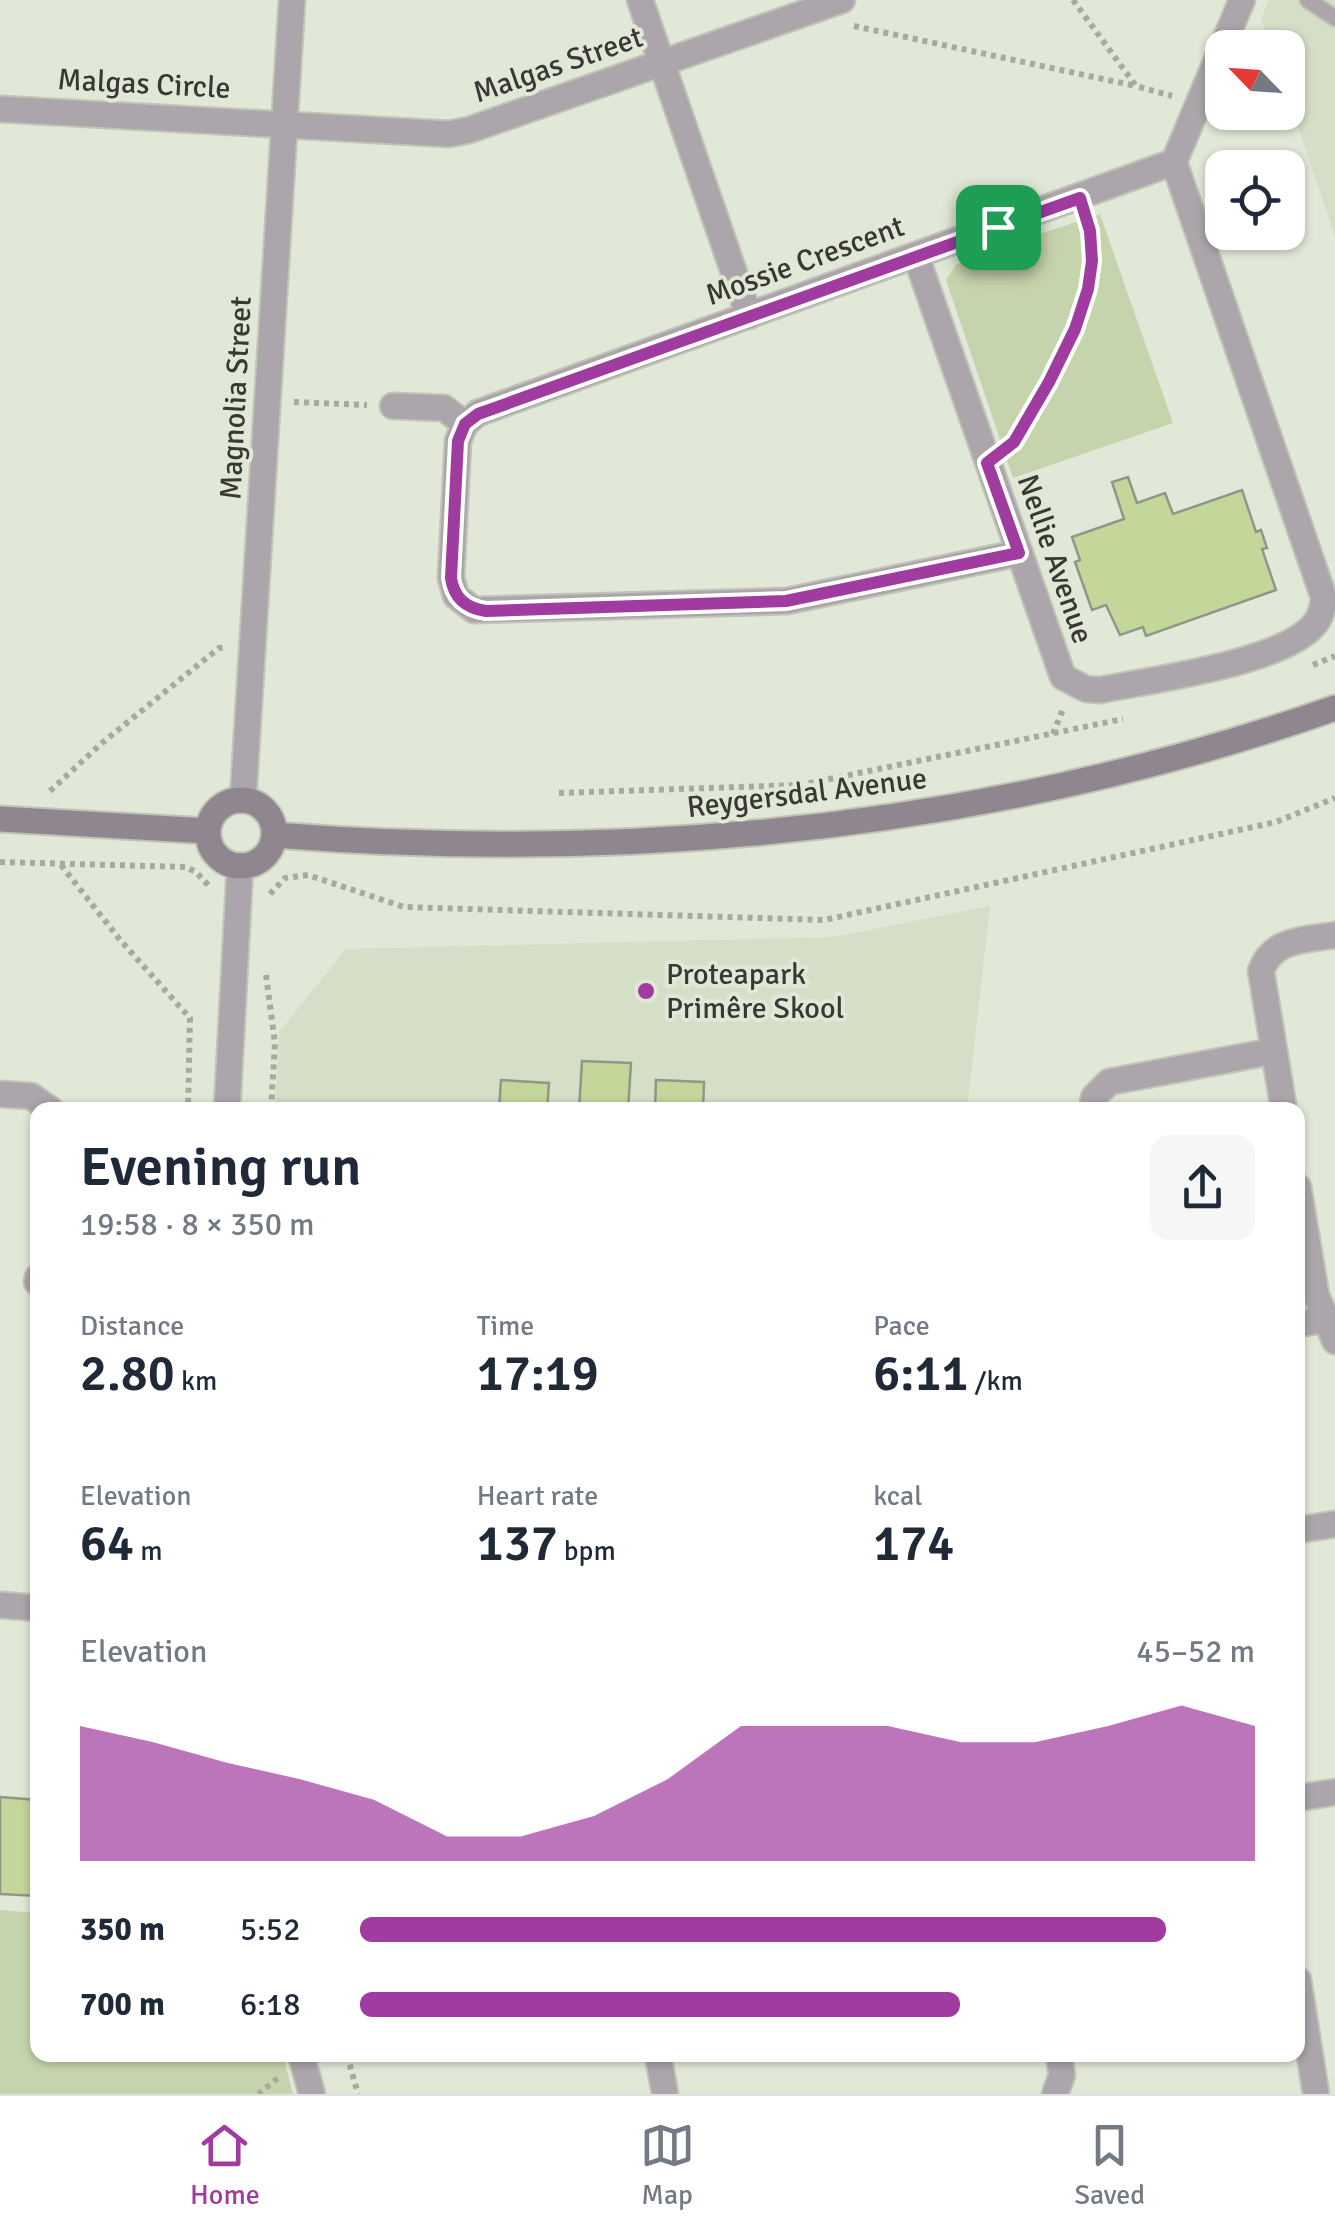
<!DOCTYPE html>
<html lang="en">
<head>
<meta charset="utf-8">
<style>
  :root { --surface:#fff; --page:#f6f6f7; --text:#1f2937; --muted:#747a83; --line:#e0e1e3; --accent:#a03b9f }
  body { margin:0; font-family:Signika,sans-serif; background:var(--page); color:var(--text); height:100vh; display:flex; flex-direction:column; font-size:38px; white-space:nowrap }
  * { box-sizing:border-box; margin:0 }
  p { font-size:32px; color:var(--muted) }
  .icon { flex:none; width:55px; height:55px; fill:none; stroke:currentColor; stroke-width:2; stroke-linecap:round; stroke-linejoin:round }
  .map { position:relative; flex:1; overflow:hidden }
  .sheet { position:absolute; left:30px; top:1102px; width:1275px; height:960px; display:flex; flex-direction:column; background:var(--surface); border-radius:20px; box-shadow:0 2px 8px #0004 }
  .sheet>* { flex:none }
  .needle { width:65px; rotate:295deg }
  .tools { position:absolute; left:1205px; top:30px; display:grid; gap:20px }
  .tools a { display:grid; place-items:center; width:100px; height:100px; border-radius:20px; background:var(--surface); box-shadow:0 2px 8px #0004; font-size:50px }
  .pin { position:absolute; display:grid; place-items:center; width:85px; height:85px; color:#fff; margin:-42px; border-radius:20px; box-shadow:0 5px 15px #0006 }
  .round { display:grid; place-items:center; flex:none; width:105px; height:105px; border-radius:20px; background:var(--page) }
  .summary { display:flex; align-items:center; justify-content:space-between; height:170px; padding:0 50px }
  h1 { font-size:55px; font-weight:600; line-height:75px }
  .stats { display:grid; grid-template-columns:repeat(3,1fr); gap:15px; height:170px; padding:10px 50px }
  .stats div { display:grid; align-content:center }
  .stats b { font-size:50px; font-weight:600 }
  .stats small { font-size:28px; font-weight:400 }
  .stats p { font-size:28px }
  .chart { height:280px; padding:20px 50px }
  .chart p { display:flex; justify-content:space-between }
  .chart svg { width:100%; height:180px; margin-top:10px; fill:var(--accent); opacity:.7 }
  ul { padding:0 50px; list-style:none; font-size:32px }
  li { display:grid; grid-template-columns:160px 120px 1fr; align-items:center; height:75px }
  li i { height:25px; border-radius:12px; background:var(--accent) }
  .tab-bar { display:flex; justify-content:space-around; align-items:center; height:140px; border-top:2px solid var(--line); background:var(--surface); font-size:28px; color:var(--muted) }
  .tab-bar a { display:grid; justify-items:center; gap:5px }
  .tab-bar .selected { color:var(--accent) }
  .map>svg:first-child { display:block }
  .built { fill:#d5dec6 }
  .green { fill:#c6d4ad }
  .building { fill:#c2d799; stroke:#919787; stroke-width:2.5 }
  .lines { fill:none; stroke-linecap:round; stroke-linejoin:round }
  .service-casing { stroke:#c0c5b6; stroke-width:19 }
  .minor-casing { stroke:#c0c5b6; stroke-width:29 }
  .secondary-casing { stroke:#c0c5b6; stroke-width:29 }
  .path { stroke:#a7ab9e; stroke-width:6; stroke-dasharray:5 5; stroke-linecap:butt }
  .service { stroke:#aca5ab; stroke-width:15 }
  .minor { stroke:#aca5ab; stroke-width:25 }
  .secondary { stroke:#90868f; stroke-width:25 }
  .route-casing { stroke:#fff; stroke-width:20 }
  .route { stroke:#a03b9f; stroke-width:12 }
  .poi-dot { fill:#a03b9f; stroke:#e2e8d7; stroke-width:4 }
  .labels { text-anchor:middle; dominant-baseline:central; stroke-width:8; stroke-linejoin:round; paint-order:stroke }
  .street-label { font-size:30px; fill:#373932; stroke:#e2e8d7 }
  .poi-label { font-size:30px; fill:#373932; stroke:#e2e8d7; text-anchor:start }
</style>
</head>
<body>
<div class="map">
<svg width="1335" height="2094" viewBox="0 0 1335 2094">
  <rect width="100%" height="100%" fill="#e2e8d7"/>
  <path class="built" d="M1269,0H1335V236L1288,97V48L1270,47L1261,19Z
    M990,906L967,1110H275L279,1032L346,949L833,937Z"/>
  <path class="green" d="M1100,214L1173,423L1013,478L946,280L956,265L971,257Z
    M0,1910L37,1913L38,2055H283L293,2094H0Z"/>
  <path class="building" d="M1128,477L1137,503L1165,493L1173,514L1242,490L1256,532L1261,530L1267,548L1262,549L1276,590L1146,636L1143,627L1120,635L1106,605L1092,610L1075,562L1080,560L1072,537L1124,519L1112,482Z
    M582,1061L631,1063L628,1110H579Z
    M501,1080L549,1083L547,1110H499Z
    M656,1080L704,1082L703,1110H655Z
    M0,1797L38,1800V1896L0,1894Z"/>
  <g class="lines">
    <defs>
      <path id="service" d="M1308,0L1335,18"/>
      <path id="minor" d="M640,0L749,316
        M0,109L449,134L469,130L842,0
        M916,256L1063,677L1086,689L1100,690C1151,680 1280,663 1313,626C1321,618 1323,608 1324,598L1174,162
        M393,406L444,408L465,424
        M1019,553L787,601L474,610L456,596L451,578L458,441L465,424L478,413L1174,162L1242,0
        M243,800L292,0
        M0,1094L31,1096L51,1110
        M227,1110L240,866
        M1092,1110L1094,1097L1109,1082L1274,1051
        M1284,1110L1261,971C1272,938 1306,940 1335,935
        M1298,1187L1316,1295L1335,1341
        M37,1282L38,1277
        M1298,1324L1335,1318
        M1298,1530L1335,1524
        M0,1605L38,1608
        M1298,1798L1335,1792
        M1298,1980L1316,2094
        M301,2055L312,2094
        M658,2055L665,2094
        M1055,2094L1062,2075L1059,2055"/>
      <path id="secondary" d="M208 833a33 33 0 1 1 66 0a33 33 0 1 1-66 0Z
        M0,819L208,831
        M274,835C633,863 993,828 1335,708"/>
    </defs>
    <use href="#service" class="service-casing"/>
    <use href="#minor" class="minor-casing"/>
    <use href="#secondary" class="secondary-casing"/>
    <path class="path" d="M1073,0L1136,86L1172,96
      M854,26L1136,86
      M294,402L367,405
      M1012,444C1052,391 1107,289 1087,221
      M1313,665L1335,656
      M1053,734L1063,709
      M50,791L102,743L219,648L226,647
      M559,793L800,785L1123,719
      M0,862L186,867L196,872L209,886
      M61,865L121,941L190,1018L188,1110
      M270,894L285,878L308,875L404,907L824,920L1276,822L1335,798
      M266,975L275,1043L271,1110
      M347,2055L358,2094
      M258,2094L278,2078"/>
    <use href="#service" class="service"/>
    <use href="#minor" class="minor"/>
    <use href="#secondary" class="secondary"/>
  </g>
  <g class="lines">
    <defs>
      <path id="route" d="M1080,198L1090,231L1092,261L1088,289L1075,329L1049,382L1014,442L987,463L1019,553L786,601L486,611C466,608 454,598 451,578L458,441L465,424L478,414Z"/>
    </defs>
    <use href="#route" class="route-casing"/>
    <use href="#route" class="route"/>
  </g>
  <circle class="poi-dot" cx="646" cy="991" r="10"/>
  <g class="labels">
    <g class="street-label">
      <text transform="translate(558 65) rotate(-19)">Malgas Street</text>
      <text transform="translate(144 84) rotate(3)">Malgas Circle</text>
      <text transform="translate(805 261) rotate(-20)">Mossie Crescent</text>
      <text transform="translate(236 398) rotate(-87)">Magnolia Street</text>
      <text transform="translate(1055 559) rotate(71)">Nellie Avenue</text>
      <text transform="translate(807 793) rotate(-7)">Reygersdal Avenue</text>
    </g>
    <g class="poi-label">
      <text x="666" y="974">Proteapark<tspan x="666" dy="34">Primêre Skool</tspan></text>
    </g>
  </g>
</svg>
<div class="tools">
<a><svg class="needle" viewBox="-14 -14 28 28"><path d="M0-13l5 13h-10z" fill="#e53935"/><path d="M0 13l5-13h-10z" fill="#747a83"/></svg></a>
<a><svg class="icon" aria-label="locate" viewBox="0 0 24 24"><circle cx="12" cy="12" r="6"/><path d="M12 2v4M12 18v4M2 12h4M18 12h4"/></svg></a>
</div>
<div class="pin" style="left:998px;top:227px;background:#1e9e55"><svg class="icon" aria-label="arrive" viewBox="0 0 24 24"><path d="M6 21V4h12l-3 4 3 4H6"/></svg></div>
<section class="sheet">
<div class="summary"><div><h1>Evening run</h1><p>19:58 · 8 × 350 m</p></div><a class="round"><svg class="icon" aria-label="share" viewBox="0 0 24 24"><path d="M12 15V3M7 8l5-5 5 5M5 13v7h14v-7"/></svg></a></div>
<div class="stats">
<div><p>Distance</p><b>2.80<small> km</small></b></div>
<div><p>Time</p><b>17:19</b></div>
<div><p>Pace</p><b>6:11<small> /km</small></b></div>
</div>
<div class="stats">
<div><p>Elevation</p><b>64<small> m</small></b></div>
<div><p>Heart rate</p><b>137<small> bpm</small></b></div>
<div><p>kcal</p><b>174</b></div>
</div>
<div class="chart"><p><span>Elevation</span>45–52 m</p>
<svg viewBox="0 0 160 44" preserveAspectRatio="none"><path d="M0 44V11L10 15L20 20L30 24L40 29L50 38L60 38L70 33L80 24L90 11L100 11L110 11L120 15L130 15L140 11L150 6L160 11V44z"/></svg>
</div>
<ul>
<li><b>350 m</b>5:52<i style="width:90%"></i></li>
<li><b>700 m</b>6:18<i style="width:67%"></i></li>
</ul>
</section>
</div>
<nav class="tab-bar">
<a class="selected"><svg class="icon" aria-label="home" viewBox="0 0 24 24"><path d="M3 11l9-7 9 7M6 9v11h12V9"/></svg>Home</a>
<a><svg class="icon" aria-label="map" viewBox="0 0 24 24"><path d="M3 6l6-2 6 2 6-2v14l-6 2-6-2-6 2zM9 4v14M15 6v14"/></svg>Map</a>
<a><svg class="icon" aria-label="saved" viewBox="0 0 24 24"><path d="M7 4h10v16l-5-4-5 4z"/></svg>Saved</a>
</nav>
</body>
</html>
